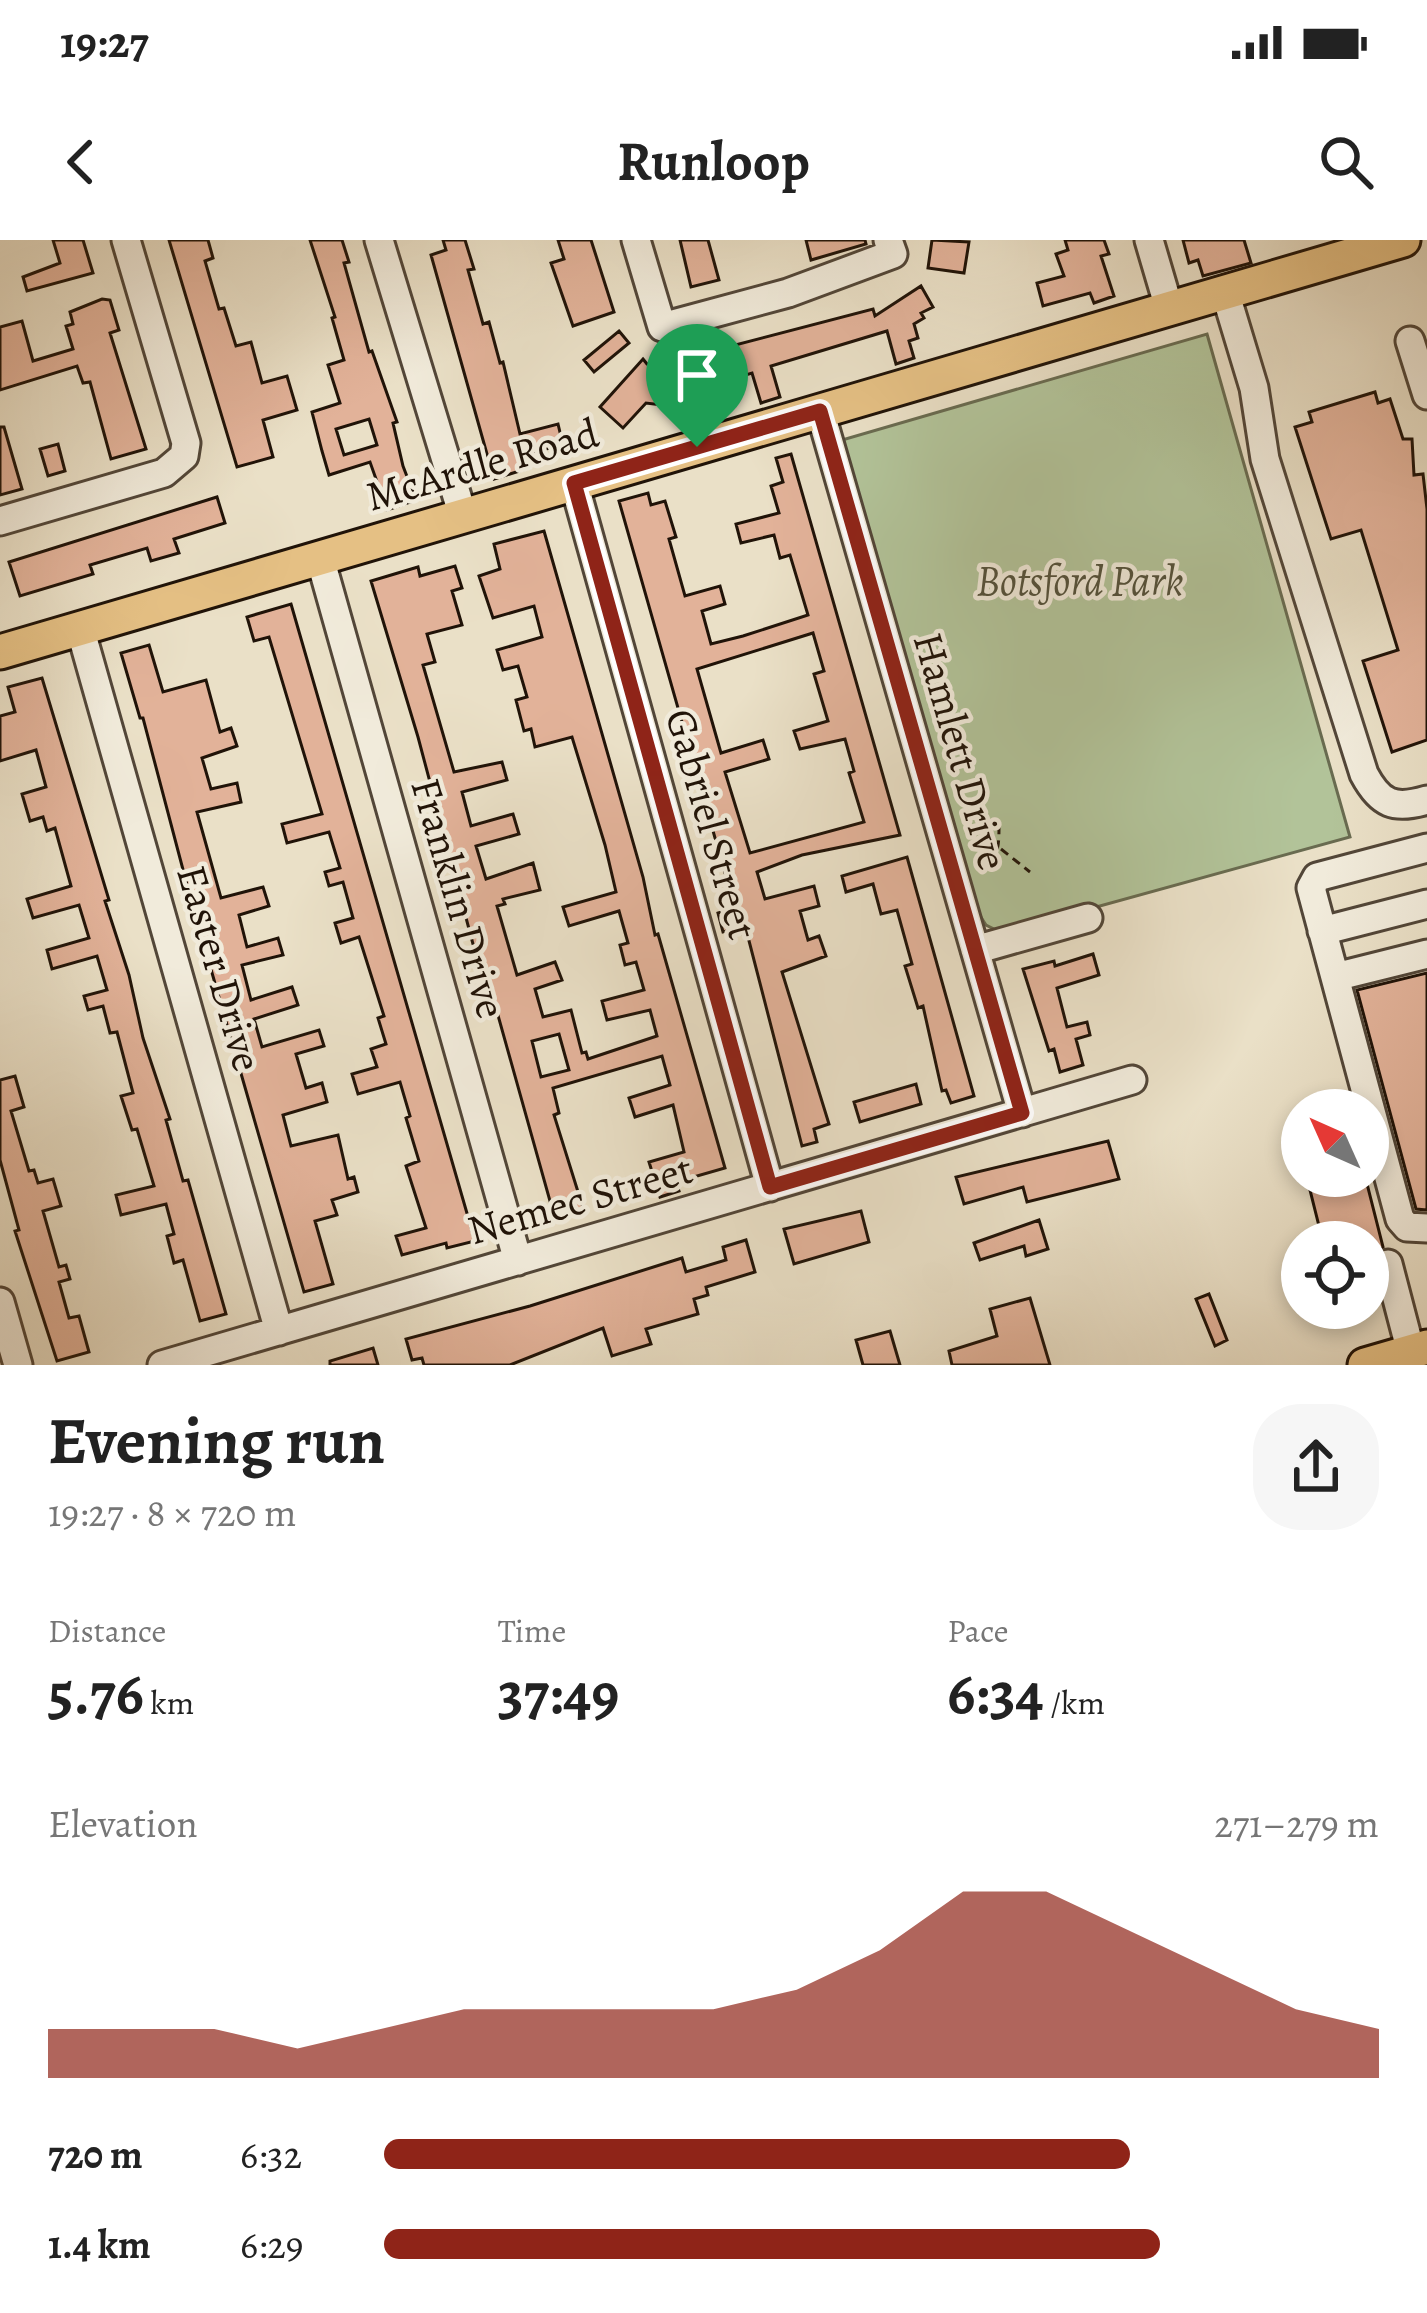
<!DOCTYPE html>
<html lang="en">
<head>
<meta charset="utf-8">
<style>
  :root { --surface:#fff; --page:#f6f6f6; --text:#222; --muted:#767676; --accent:#8f2418 }
  body { margin:0; font-family:Alegreya,serif; background:var(--page); color:var(--text); height:100vh; display:flex; flex-direction:column; font-size:45px; white-space:nowrap }
  * { box-sizing:border-box; margin:0 }
  p { font-size:39px; color:var(--muted) }
  .icon { flex:none; width:66px; height:66px; fill:none; stroke:currentColor; stroke-width:2; stroke-linecap:round; stroke-linejoin:round }
  .map { position:relative; height:1125px; overflow:hidden }
  .sheet { display:flex; flex-direction:column; background:var(--surface); flex:1 }
  .sheet>* { flex:none }
  .needle { width:78px; rotate:315deg }
  .buttons { position:absolute; left:1281px; top:849px; display:grid; gap:24px }
  .buttons a { display:grid; place-items:center; width:108px; height:108px; border-radius:50%; background:var(--surface); box-shadow:0 6px 18px #0003; font-size:60px }
  .pin { position:absolute; display:grid; place-items:center; width:102px; height:102px; color:#fff; margin:-123px -51px; border-radius:50% 50% 50% 0; rotate:-45deg; box-shadow:0 0 12px #0007 }
  .pin .icon { rotate:45deg }
  .round { display:grid; place-items:center; flex:none; width:126px; height:126px; border-radius:48px; background:var(--page) }
  .summary { display:flex; align-items:center; justify-content:space-between; height:204px; padding:0 48px }
  h1 { font-size:66px; font-weight:600; line-height:90px }
  .metrics { display:grid; grid-template-columns:repeat(3,1fr); gap:18px; height:204px; padding:12px 48px }
  .metrics div { display:grid; align-content:center }
  .metrics b { font-size:60px; font-weight:600 }
  .metrics small { font-size:33px; font-weight:400 }
  .metrics p { font-size:33px }
  .chart { height:336px; padding:24px 48px }
  .chart p { display:flex; justify-content:space-between }
  .chart svg { width:100%; height:216px; margin-top:12px; fill:var(--accent); opacity:.7 }
  ul { padding:0 48px; list-style:none; font-size:39px }
  li { display:grid; grid-template-columns:192px 144px 1fr; align-items:center; height:90px }
  li i { height:30px; border-radius:15px; background:var(--accent) }
  .status { display:flex; justify-content:space-between; align-items:center; height:84px; padding:0 60px; background:var(--surface); direction:ltr }
  .status svg { height:33px; fill:currentColor }
  header { display:flex; justify-content:space-between; align-items:center; height:156px; padding:0 48px; background:var(--surface); font-size:54px; font-weight:600 }
  .map>svg:first-child { display:block }
  .green { fill:#b2c399; stroke:#696b50; stroke-width:3 }
  .building { fill:#e2b299; stroke:#201308; stroke-width:3; fill-rule:evenodd }
  .lines { fill:none; stroke-linecap:round; stroke-linejoin:round }
  .minor-casing { stroke:#524638; stroke-width:33 }
  .major-casing { stroke:#201308; stroke-width:39 }
  .path { stroke:#201308; stroke-width:3; stroke-dasharray:9 6; stroke-linecap:butt }
  .minor { stroke:#f1ebdb; stroke-width:27 }
  .major { stroke:#e5c084; stroke-width:33 }
  .route-casing { stroke:#fff; stroke-width:24 }
  .route { stroke:#8f2418; stroke-width:15 }
  .labels { text-anchor:middle; dominant-baseline:central; stroke-width:9; stroke-linejoin:round; paint-order:stroke }
  .street-label { font-size:42px; fill:#201308; stroke:#f1ebdb }
  .park-label { font-size:42px; font-style:italic; fill:#53513b; stroke:#f1ebdb }
</style>
</head>
<body>
<div class="status"><b>19:27</b><svg viewBox="0 0 49 12"><path d="M0 12V9h3v3zM5 12V6h3v6zM10 12V3h3v9zM15 12V0h3v12zM26 1h20v11H26zM47 4h2v5h-2z"/></svg></div>
<header><svg class="icon" aria-label="back" viewBox="0 0 24 24"><path d="M15 5l-7 7 7 7"/></svg>Runloop<svg class="icon" aria-label="search" viewBox="0 0 24 24"><circle cx="10" cy="10" r="6"/><path d="M15 15l6 6"/></svg></header>
<div class="map">
<svg width="1427" height="1125" viewBox="0 0 1427 1125">
  <rect width="100%" height="100%" fill="#eae0c7"/>
  <filter id="stains"><feTurbulence type="fractalNoise" baseFrequency=".00167" numOctaves="4"/><feColorMatrix values="0 0 0 0 .2 0 0 0 0 .09 0 0 0 0 .02 0 0 0 .5 -.17"/></filter>
  <radialGradient id="worn" r=".72"><stop offset=".6" stop-color="#630" stop-opacity="0"/><stop offset="1" stop-color="#630" stop-opacity=".3"/></radialGradient>
  <path class="green" d="M1207,94L1350,597L1002,693L986,685L977,671L842,200Z"/>
  <path class="building" d="M53,0H83L93,33L27,51L23,37L60,23Z
    M169,0H208L213,18L205,21L219,69L224,68L236,106L251,102L262,143L287,136L297,170L263,180L273,217L237,227Z
    M310,0H342L349,22L344,23L369,112L372,111L397,182L393,183L403,226L416,260L387,270L370,222L329,235L322,211L312,172L340,163L328,125L344,120L332,78L335,77ZM369,179L377,205L344,215L336,189Z
    M443,0H465L474,29L468,30L483,84L489,82L500,123L503,122L520,194L558,184L563,205L525,214L529,228L494,239L431,15L446,10Z
    M558,0H591L614,72L573,86L551,23L564,19Z
    M680,0H708L719,40L691,47Z
    M806,0H865L866,4L811,20Z
    M932,0L969,2L964,33L928,28Z
    M1065,0H1104L1109,14L1101,16L1114,56L1094,63L1090,53L1043,66L1037,43L1064,36L1056,14L1068,10Z
    M1183,0H1244L1251,23L1203,36L1198,20L1189,23Z
    M921,46L933,67L921,73L924,78L914,84L918,98L909,101L914,118L896,124L887,91L771,126L780,157L761,163L752,133L725,141L727,148L712,153L705,130L718,131L712,111L873,69L875,76Z
    M102,59L110,60L119,90L110,93L146,209L111,219L90,142L83,143L77,126L0,150V87L22,81L33,121L73,109L66,86L73,84L70,72Z
    M619,91L629,103L594,132L584,120Z
    M643,119L647,124L687,128L686,151L672,149L671,166L646,163L623,188L600,167Z
    M1375,152L1378,163L1390,159L1403,199H1412L1414,235L1423,234L1427,269V500L1392,512L1363,421L1398,410L1361,290L1331,299L1295,187L1312,182L1309,172Z
    M0,187H4L22,249L0,255Z
    M58,204L65,231L48,236L40,209Z
    M791,214L900,595L802,615L757,632L765,659L814,646L819,666L800,671L808,700L819,696L826,716L782,732L829,884L814,889L817,902L802,906L747,693L742,694L741,687L723,692L718,673L735,668L619,261L648,253L651,265L665,261L676,297L669,299L685,356L720,346L725,364L702,371L711,404L743,396L808,375L790,315L780,318L774,295L741,303L736,284L779,273L771,246L783,242L776,218ZM813,393L824,431L814,434L828,481L794,491L800,509L845,499L854,531L849,533L864,582L750,613L725,532L769,519L763,500L721,513L697,429Z
    M217,257L225,283L174,299L179,313L151,321L147,308L90,325L93,334L20,356L9,322Z
    M544,291L643,637L655,695L658,694L725,928L676,942L679,951L660,957L649,922L684,912L673,865L635,877L629,858L670,845L662,816L553,848L559,873L554,875L584,971L555,979L487,736L482,738L418,497L371,341L418,327L420,336L455,326L462,348L452,351L462,385L427,394L435,422L423,425L454,532L502,522L507,540L462,552L471,586L513,574L519,594L476,606L486,639L533,623L540,650L503,659L505,664L497,666L517,735L555,722L562,740L535,749L543,777L571,770L582,813L586,812L588,819L657,796L650,770L607,780L602,761L644,750L636,722L625,725L620,705L628,703L619,671L569,686L563,667L616,652L605,605L572,497L535,507L531,489L524,491L516,460L527,457L518,426L503,430L497,410L542,397L534,366L493,378L479,336L500,329L494,304ZM559,794L569,830L541,837L532,801Z
    M291,364L475,1001L447,1008L446,1003L402,1015L396,996L426,988L406,926L419,921L406,878L410,876L400,842L358,854L352,834L377,827L371,809L386,804L378,778L384,776L359,697L341,703L335,683L353,678L343,642L329,646L325,632L340,628L329,592L287,603L282,584L322,574L269,397L254,401L247,377Z
    M149,405L163,452L206,440L220,492L231,488L237,506L202,518L211,549L237,543L241,562L197,572L221,658L263,647L269,666L239,675L247,707L278,698L283,715L242,725L251,760L292,747L298,765L254,779L262,807L319,790L324,806L296,814L306,848L322,843L327,862L283,875L291,906L338,895L348,939L354,937L358,952L332,960L337,975L315,981L333,1044L304,1052L191,660L143,478H140L121,413Z
    M42,438L109,660L105,661L129,735L143,798L170,879L166,880L183,941L188,940L226,1074L200,1081L183,1020L174,1023L167,996L174,994L166,964L121,975L116,955L154,946L137,889L132,890L121,856L133,853L117,792L110,793L103,766L88,770L84,756L107,750L97,716L52,729L47,710L89,698L79,665L33,678L27,659L71,646L55,588L47,591L43,577L30,581L22,554L46,547L36,510L0,521V476L15,472L8,447Z
    M907,617L974,856L951,863L946,850L942,851L923,766L918,768L905,726L912,724L897,670L881,674L873,644L846,652L842,636Z
    M1093,714L1099,735L1057,748L1067,787L1087,782L1090,795L1076,799L1083,825L1060,832L1054,809L1049,811L1023,729L1054,721L1055,726Z
    M1427,733V970L1416,969L1357,750Z
    M15,836L24,867L11,871L29,931L34,930L38,943L53,939L61,966L43,971L59,1027L66,1025L70,1039L59,1042L69,1078L79,1076L89,1112L57,1121L15,991L19,990L0,920V840Z
    M916,844L921,864L860,882L854,862Z
    M1108,901L1119,939L1027,962L1023,947L964,964L956,937Z
    M1330,936H1365L1383,1007L1373,1015L1368,1016V1002H1323L1308,942Z
    M861,971L869,1002L794,1024L784,989Z
    M1039,980L1048,1009L1026,1016L1024,1006L980,1020L974,1003Z
    M746,1000L755,1032L706,1047L708,1055L694,1059L698,1074L646,1089L651,1104L612,1116L603,1088L510,1125H424L422,1118L412,1120L406,1099L530,1066L682,1018L686,1032L726,1020L723,1007Z
    M1209,1054L1227,1100L1215,1106L1196,1059Z
    M1030,1058L1050,1125H952L949,1111L997,1096L990,1069Z
    M890,1091L900,1125H863L856,1100Z
    M373,1108L378,1125H330V1121Z"/>
  <g class="lines">
    <defs>
      <path id="minor" d="M379,0L463,276
        M636,0L662,87L788,53L893,14L888,0
        M1149,0L1169,68
        M1225,52L1254,148L1265,219L1364,534C1380,564 1394,570 1427,560
        M1410,101L1427,155
        M820,171L1022,873
        M574,243L770,947
        M0,281L164,233L184,216L186,203L126,0
        M320,318L518,1021
        M80,388L279,1091
        M1427,608L1317,637L1311,648L1400,979L1407,987L1427,988
        M1322,691L1427,664
        M975,710L1088,678
        M1335,737L1427,714
        M1388,1024L1411,1112
        M0,1062L18,1125
        M162,1125L1132,840"/>
      <path id="major" d="M0,412L1403,0
        M1365,1125L1427,1107"/>
    </defs>
    <use href="#minor" class="minor-casing"/>
    <use href="#major" class="major-casing"/>
    <path class="path" d="M1001,609L1030,632
      M979,632C998,620 999,608 999,587"/>
    <use href="#minor" class="minor"/>
    <use href="#major" class="major"/>
  </g>
  <g class="lines">
    <defs>
      <path id="route" d="M820,171L1022,873L770,947L574,243Z"/>
    </defs>
    <use href="#route" class="route-casing"/>
    <use href="#route" class="route"/>
  </g>
  <g class="labels">
    <g class="street-label">
      <text transform="translate(482 224) rotate(-16)">McArdle Road</text>
      <text transform="translate(961 511) rotate(74)">Hamlett Drive</text>
      <text transform="translate(712 584) rotate(74)">Gabriel Street</text>
      <text transform="translate(459 658) rotate(74)">Franklin Drive</text>
      <text transform="translate(220 728) rotate(74)">Easter Drive</text>
      <text transform="translate(580 959) rotate(-16)">Nemec Street</text>
    </g>
    <g class="park-label">
      <text x="1080" y="340">Botsford Park</text>
    </g>
  </g>
  <rect width="100%" height="100%" filter="url(#stains)"/>
  <rect width="100%" height="100%" fill="url(#worn)"/>
</svg>
<div class="buttons">
<a><svg class="needle" viewBox="-14 -14 28 28"><path d="M0-13l5 13h-10z" fill="#e53935"/><path d="M0 13l5-13h-10z" fill="#767676"/></svg></a>
<a><svg class="icon" aria-label="locate" viewBox="0 0 24 24"><circle cx="12" cy="12" r="6"/><path d="M12 2v4M12 18v4M2 12h4M18 12h4"/></svg></a>
</div>
<div class="pin" style="left:697px;top:207px;background:#1e9e55"><svg class="icon" aria-label="arrive" viewBox="0 0 24 24"><path d="M6 21V4h12l-3 4 3 4H6"/></svg></div>
</div>
<section class="sheet">
<div class="summary"><div><h1>Evening run</h1><p>19:27 · 8 × 720 m</p></div><a class="round"><svg class="icon" aria-label="share" viewBox="0 0 24 24"><path d="M12 15V3M7 8l5-5 5 5M5 13v7h14v-7"/></svg></a></div>
<div class="metrics">
<div><p>Distance</p><b>5.76<small> km</small></b></div>
<div><p>Time</p><b>37:49</b></div>
<div><p>Pace</p><b>6:34<small> /km</small></b></div>
</div>
<div class="chart"><p><span>Elevation</span>271–279 m</p>
<svg viewBox="0 0 160 44" preserveAspectRatio="none"><path d="M0 44V34L10 34L20 34L30 38L40 34L50 30L60 30L70 30L80 30L90 26L100 18L110 6L120 6L130 14L140 22L150 30L160 34V44z"/></svg>
</div>
<ul>
<li><b>720 m</b>6:32<i style="width:75%"></i></li>
<li><b>1.4 km</b>6:29<i style="width:78%"></i></li>
</ul>
</section>
</body>
</html>
